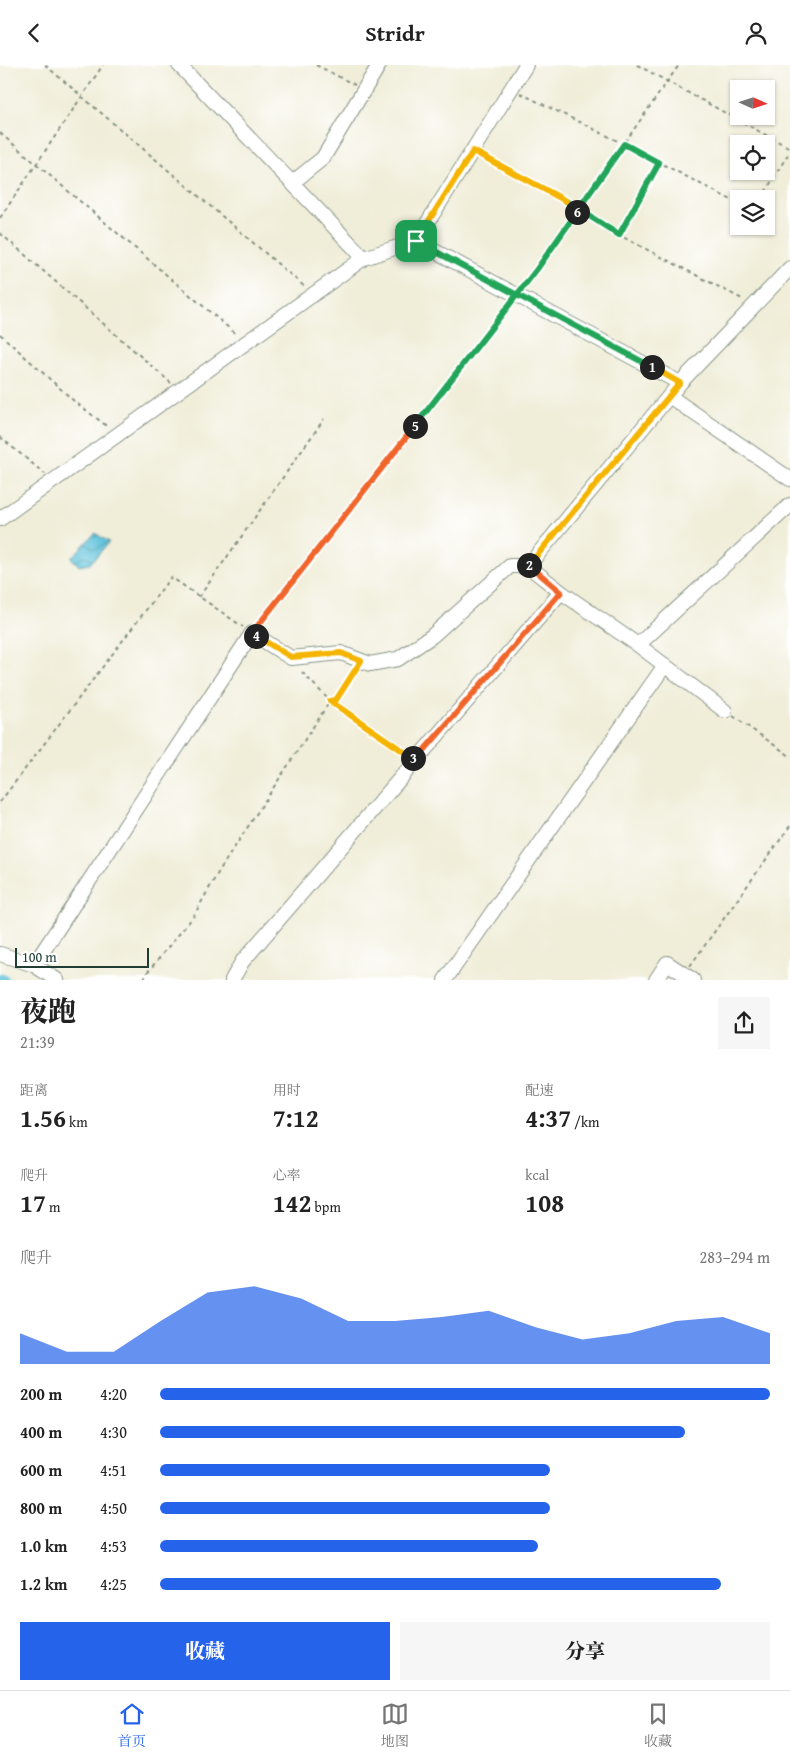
<!DOCTYPE html>
<html lang="zh">
<head>
<meta charset="utf-8">
<style>
  :root { --surface:#fff; --page:#f6f6f6; --text:#222; --muted:#767676; --line:#e0e0e0; --accent:#2563eb }
  body { margin:0; font-family:"Gentium Book Plus","Noto Serif SC",serif; background:var(--page); color:var(--text); height:100vh; display:flex; flex-direction:column; font-size:19px; white-space:nowrap }
  * { box-sizing:border-box; margin:0 }
  p { font-size:16px; color:var(--muted) }
  .icon { flex:none; width:28px; height:28px; fill:none; stroke:currentColor; stroke-width:2; stroke-linecap:round; stroke-linejoin:round }
  .map { position:relative; height:915px; overflow:hidden }
  .side { display:flex; flex-direction:column; background:var(--surface); flex:1 }
  .side>* { flex:none }
  .needle { width:32px; rotate:93deg }
  .controls { position:absolute; left:730px; top:15px; display:grid; gap:10px }
  .controls a { display:grid; place-items:center; width:45px; height:45px; border-radius:0px; background:var(--surface); box-shadow:0 1px 4px #0004; font-size:25px }
  .scale { position:absolute; left:15px; bottom:12px; width:134px; box-sizing:border-box; padding-left:5px; border:2px solid #1f3d34; border-top:0; font-size:14px; line-height:18px; white-space:nowrap; color:#1f3d34; -webkit-text-stroke:4px #fff; paint-order:stroke }
  .pin { position:absolute; display:grid; place-items:center; width:42px; height:42px; color:#fff; margin:-21px; border-radius:10px; box-shadow:0 2px 8px #0006 }
  .km { position:absolute; width:25px; height:25px; margin:-12px; border-radius:50%; background:#222; color:#fff; font-size:14px; line-height:25px; text-align:center }
  .round { display:grid; place-items:center; flex:none; width:52px; height:52px; border-radius:0px; background:var(--page) }
  .overview { display:flex; align-items:center; justify-content:space-between; height:85px; padding:0 20px }
  h1 { font-size:28px; font-weight:800; line-height:38px }
  .figures { display:grid; grid-template-columns:repeat(3,1fr); gap:8px; height:85px; padding:5px 20px }
  .figures div { display:grid; align-content:center }
  .figures b { font-size:25px; font-weight:800 }
  .figures small { font-size:14px; font-weight:400 }
  .figures p { font-size:14px }
  .chart { height:140px; padding:10px 20px }
  .chart p { display:flex; justify-content:space-between }
  .chart svg { width:100%; height:90px; margin-top:5px; fill:var(--accent); opacity:.7 }
  .action { display:flex; gap:10px; margin-top:auto; padding:10px 20px }
  .action a { flex:1; height:58px; border-radius:0px; background:var(--accent); color:#fff; font-size:20px; font-weight:800; line-height:58px; text-align:center }
  .action a+a { background:var(--page); color:var(--text) }
  ul { padding:0 20px; list-style:none; font-size:16px }
  li { display:grid; grid-template-columns:80px 60px 1fr; align-items:center; height:38px }
  li i { height:12px; border-radius:6px; background:var(--accent) }
  header { display:flex; justify-content:space-between; align-items:center; height:65px; padding:0 20px; background:var(--surface); font-size:22px; font-weight:800 }
  .tab-bar { display:flex; justify-content:space-around; align-items:center; height:70px; border-top:1px solid var(--line); background:var(--surface); font-size:14px; color:var(--muted) }
  .tab-bar a { display:grid; justify-items:center; gap:2px }
  .tab-bar .on { color:var(--accent) }
  .map>svg:first-child { display:block }
  .water { fill:url(#water-waves); stroke:#3e8088 }
  .lines { fill:none; stroke-linecap:round; stroke-linejoin:round }
  .canal { stroke:#5ec2db; stroke-width:10 }
  .minor-casing { stroke:#889586; stroke-width:16 }
  .path { stroke:#889586; stroke-width:2; stroke-dasharray:4 4; stroke-linecap:butt }
  .minor { stroke:#fff; stroke-width:14 }
  .split-1-casing { stroke:#fff; stroke-width:10 }
  .split-2-casing { stroke:#fff; stroke-width:10 }
  .split-3-casing { stroke:#fff; stroke-width:10 }
  .split-4-casing { stroke:#fff; stroke-width:10 }
  .split-5-casing { stroke:#fff; stroke-width:10 }
  .split-6-casing { stroke:#fff; stroke-width:10 }
  .split-7-casing { stroke:#fff; stroke-width:10 }
  .split-8-casing { stroke:#fff; stroke-width:10 }
  .split-1 { stroke:#22a559; stroke-width:6 }
  .split-2 { stroke:#f5b400; stroke-width:6 }
  .split-3 { stroke:#f0652b; stroke-width:6 }
  .split-4 { stroke:#f5b400; stroke-width:6 }
  .split-5 { stroke:#f0652b; stroke-width:6 }
  .split-6 { stroke:#22a559; stroke-width:6 }
  .split-7 { stroke:#22a559; stroke-width:6 }
  .split-8 { stroke:#f5b400; stroke-width:6 }
</style>
</head>
<body>
<header><svg class="icon" aria-label="back" viewBox="0 0 24 24"><path d="M15 5l-7 7 7 7"/></svg>Stridr<svg class="icon" aria-label="person" viewBox="0 0 24 24"><circle cx="12" cy="8" r="4"/><path d="M4 21q1-7 8-7t8 7"/></svg></header>
<div class="map">
<svg width="790" height="915" viewBox="0 0 790 915">
  <defs>
    <pattern id="water-waves" width="16" height="10" patternUnits="userSpaceOnUse" patternTransform="scale(1.25)"><rect width="16" height="10" fill="#5ec2db"/><path d="M0 5q4-4 8 0t8 0" fill="none" stroke="#4d9fb2"/></pattern>
  </defs>
  <rect width="100%" height="100%" fill="#fff"/>
  <filter id="ink" filterUnits="userSpaceOnUse"><feTurbulence type="fractalNoise" baseFrequency=".02" numOctaves="2"/><feDisplacementMap in="SourceGraphic" scale="10" xChannelSelector="R" yChannelSelector="G"/><feConvolveMatrix kernelMatrix="1 2 1 2 8 2 1 2 1" color-interpolation-filters="sRGB"/></filter>
  <filter id="wash" filterUnits="userSpaceOnUse"><feTurbulence type="fractalNoise" baseFrequency=".0096" numOctaves="4" result="noise"/><feDisplacementMap in="SourceGraphic" scale="20" xChannelSelector="R" yChannelSelector="G"/><feGaussianBlur stdDeviation="1.12" result="paint"/><feColorMatrix in="noise" values="0 0 0 0 0 0 0 0 0 0 0 0 0 0 0 0 0 1.4 0 .05"/><feComposite in="paint" operator="in"/></filter>
  <g filter="url(#wash)">
    <rect width="100%" height="100%" fill="#f0edd8"/>
    <path class="water" d="M95,468L109,477L90,499L79,501L71,493Z"/>
    <g class="lines">
      <path class="canal" d="M0,913L4,915"/>
    </g>
  </g>
  <g filter="url(#ink)">
    <g class="lines">
      <defs>
        <path id="minor" d="M179,0L364,193
          M526,0L416,176L680,318
          M292,118L323,93L379,0
          M669,331L790,414
          M0,454L364,193L416,176
          M561,527L528,501L680,318L790,203
          M725,646L638,580L790,440
          M0,889L34,900L57,915
          M34,900L252,568L291,593L341,588L370,599L398,594L432,571L510,501H528
          M232,915L242,897L561,527L638,580
          M445,915L665,600
          M656,915L667,898L693,915"/>
      </defs>
      <use href="#minor" class="minor-casing"/>
      <path class="path" d="M45,0L305,222
        M316,0L355,20
        M637,0L790,83
        M520,28L624,79L739,139
        M0,68L237,270
        M483,91L579,143L619,170
        M659,98L619,170L744,235
        M761,134L790,86
        M0,153L103,0
        M0,168L171,318
        M524,221L679,0
        M0,269L74,336L108,362
        M0,372L45,409
        M199,532L324,354
        M259,559L510,238
        M302,607L330,636L407,690
        M733,651L790,691
        M0,737L171,512L243,562
        M690,901L790,761
        M144,915L146,909L193,852L219,806L330,636L336,635L355,606"/>
      <use href="#minor" class="minor"/>
    </g>
  </g>
  <g class="lines" filter="url(#ink)">
    <defs>
      <path id="split-1" d="M416,176L652,302"/>
      <path id="split-2" d="M529,500L680,318L652,302"/>
      <path id="split-3" d="M413,693L416,695L421,689L561,527L529,500"/>
      <path id="split-4" d="M256,571L291,592L341,588L361,596L336,635L330,636L413,693"/>
      <path id="split-5" d="M256,571L252,568L415,361"/>
      <path id="split-6" d="M415,361L537,204L577,147"/>
      <path id="split-7" d="M566,136L619,170L659,98L624,79L579,143L577,147"/>
      <path id="split-8" d="M416,176L473,86L566,136"/>
    </defs>
    <use href="#split-1" class="split-1-casing"/>
    <use href="#split-2" class="split-2-casing"/>
    <use href="#split-3" class="split-3-casing"/>
    <use href="#split-4" class="split-4-casing"/>
    <use href="#split-5" class="split-5-casing"/>
    <use href="#split-6" class="split-6-casing"/>
    <use href="#split-7" class="split-7-casing"/>
    <use href="#split-8" class="split-8-casing"/>
    <use href="#split-1" class="split-1"/>
    <use href="#split-2" class="split-2"/>
    <use href="#split-3" class="split-3"/>
    <use href="#split-4" class="split-4"/>
    <use href="#split-5" class="split-5"/>
    <use href="#split-6" class="split-6"/>
    <use href="#split-7" class="split-7"/>
    <use href="#split-8" class="split-8"/>
  </g>
</svg>
<div class="controls">
<a><svg class="needle" viewBox="-14 -14 28 28"><path d="M0-13l5 13h-10z" fill="#e53935"/><path d="M0 13l5-13h-10z" fill="#767676"/></svg></a>
<a><svg class="icon" aria-label="locate" viewBox="0 0 24 24"><circle cx="12" cy="12" r="6"/><path d="M12 2v4M12 18v4M2 12h4M18 12h4"/></svg></a>
<a><svg class="icon" aria-label="layers" viewBox="0 0 24 24"><path d="M12 4l9 5-9 5-9-5zM3 14l9 5 9-5"/></svg></a>
</div>
<div class="scale">100 m</div>
<div class="pin" style="left:416px;top:176px;background:#1e9e55"><svg class="icon" aria-label="arrive" viewBox="0 0 24 24"><path d="M6 21V4h12l-3 4 3 4H6"/></svg></div>
<b class="km" style="left:652px;top:302px">1</b>
<b class="km" style="left:529px;top:500px">2</b>
<b class="km" style="left:413px;top:693px">3</b>
<b class="km" style="left:256px;top:571px">4</b>
<b class="km" style="left:415px;top:361px">5</b>
<b class="km" style="left:577px;top:147px">6</b>
</div>
<section class="side">
<div class="overview"><div><h1>夜跑</h1><p>21:39</p></div><a class="round"><svg class="icon" aria-label="share" viewBox="0 0 24 24"><path d="M12 15V3M7 8l5-5 5 5M5 13v7h14v-7"/></svg></a></div>
<div class="figures">
<div><p>距离</p><b>1.56<small> km</small></b></div>
<div><p>用时</p><b>7:12</b></div>
<div><p>配速</p><b>4:37<small> /km</small></b></div>
</div>
<div class="figures">
<div><p>爬升</p><b>17<small> m</small></b></div>
<div><p>心率</p><b>142<small> bpm</small></b></div>
<div><p>kcal</p><b>108</b></div>
</div>
<div class="chart"><p><span>爬升</span>283–294 m</p>
<svg viewBox="0 0 160 44" preserveAspectRatio="none"><path d="M0 44V29L10 38L20 38L30 23L40 9L50 6L60 12L70 23L80 23L90 21L100 18L110 26L120 32L130 29L140 23L150 21L160 29V44z"/></svg>
</div>
<ul>
<li><b>200 m</b>4:20<i style="width:100%"></i></li>
<li><b>400 m</b>4:30<i style="width:86%"></i></li>
<li><b>600 m</b>4:51<i style="width:64%"></i></li>
<li><b>800 m</b>4:50<i style="width:64%"></i></li>
<li><b>1.0 km</b>4:53<i style="width:62%"></i></li>
<li><b>1.2 km</b>4:25<i style="width:92%"></i></li>
</ul>
<div class="action"><a>收藏</a><a>分享</a></div>
</section>
<nav class="tab-bar">
<a class="on"><svg class="icon" aria-label="home" viewBox="0 0 24 24"><path d="M3 11l9-7 9 7M6 9v11h12V9"/></svg>首页</a>
<a><svg class="icon" aria-label="map" viewBox="0 0 24 24"><path d="M3 6l6-2 6 2 6-2v14l-6 2-6-2-6 2zM9 4v14M15 6v14"/></svg>地图</a>
<a><svg class="icon" aria-label="saved" viewBox="0 0 24 24"><path d="M7 4h10v16l-5-4-5 4z"/></svg>收藏</a>
</nav>
</body>
</html>
